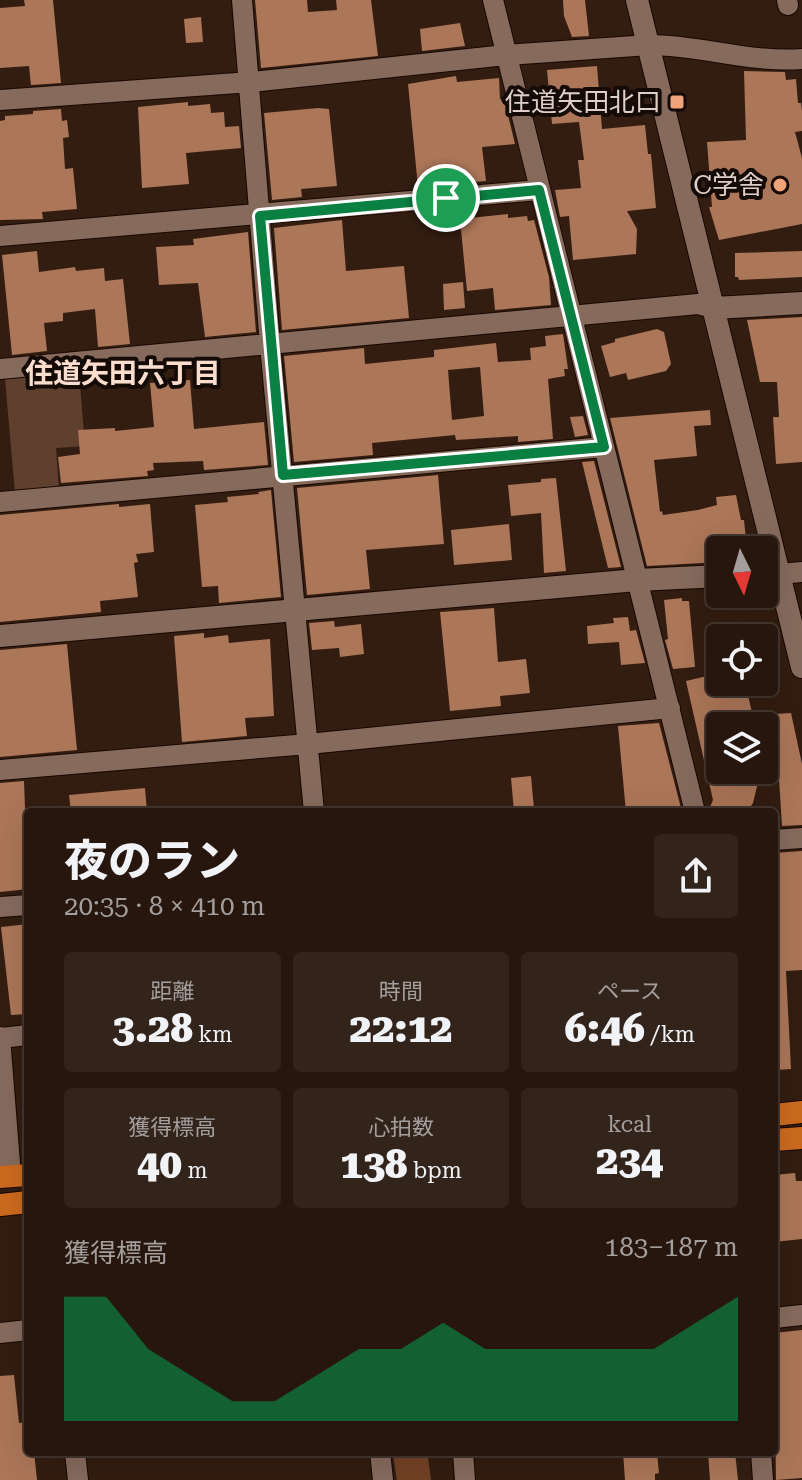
<!DOCTYPE html>
<html lang="ja">
<head>
<meta charset="utf-8">
<style>
  :root { --surface:#26160d; --page:#32231b; --text:#f1f3f6; --muted:#a49f9d; --line:#42352e; --accent:#0b8043 }
  body { margin:0; font-family:"Roboto Serif","Noto Sans JP",serif; background:var(--page); color:var(--text); height:100vh; display:flex; flex-direction:column; font-size:30px; white-space:nowrap }
  * { box-sizing:border-box; margin:0 }
  p { font-size:26px; color:var(--muted) }
  .icon { flex:none; width:44px; height:44px; fill:none; stroke:currentColor; stroke-width:2; stroke-linecap:round; stroke-linejoin:round }
  .map { position:relative; flex:1; overflow:hidden }
  .side { position:absolute; left:24px; top:808px; width:754px; height:648px; display:flex; flex-direction:column; background:var(--surface); border-radius:8px; box-shadow:0 8px 32px #0002,0 0 0 2px var(--line) }
  .side>* { flex:none }
  .needle { width:52px; rotate:175deg }
  .fabs { position:absolute; left:706px; top:536px; display:grid; gap:16px }
  .fabs a { display:grid; place-items:center; width:72px; height:72px; border-radius:8px; background:var(--surface); box-shadow:0 8px 32px #0002,0 0 0 2px var(--line); font-size:40px }
  .pin { position:absolute; display:grid; place-items:center; width:68px; height:68px; color:#fff; margin:-34px; border:4px solid #fff; border-radius:50%; box-shadow:0 2px 8px #0007 }
  .round { display:grid; place-items:center; flex:none; width:84px; height:84px; border-radius:8px; background:var(--page) }
  .overview { display:flex; align-items:center; justify-content:space-between; height:136px; padding:0 40px }
  h1 { font-size:44px; font-weight:800; line-height:60px }
  .figures { display:grid; grid-template-columns:repeat(3,1fr); gap:12px; height:136px; padding:8px 40px }
  .figures div { display:grid; align-content:center; border-radius:8px; background:var(--page); text-align:center }
  .figures b { font-size:40px; font-weight:800 }
  .figures small { font-size:22px; font-weight:400 }
  .figures p { font-size:22px }
  .chart { height:224px; padding:16px 40px }
  .chart p { display:flex; justify-content:space-between }
  .chart svg { width:100%; height:144px; margin-top:8px; fill:var(--accent); opacity:.7 }
  .map>svg:first-child { display:block }
  .green { fill:#5f402f }
  .lines { fill:none; stroke-linecap:round; stroke-linejoin:round }
  .river { stroke:#734225; stroke-width:34 }
  .building { fill:#ac7658; fill-rule:evenodd }
  .minor-casing { stroke:#1a0700; stroke-width:22 }
  .tertiary-casing { stroke:#1a0700; stroke-width:24 }
  .trunk-casing { stroke:#1a0700; stroke-width:24 }
  .minor { stroke:#866b5d; stroke-width:20 }
  .tertiary { stroke:#866b5d; stroke-width:22 }
  .trunk { stroke:#cc6a1e; stroke-width:22 }
  .route-casing { stroke:#fff; stroke-width:16 }
  .route { stroke:#0b8043; stroke-width:10 }
  .poi-dot { fill:#efa378; stroke:#140a06; stroke-width:3 }
  .labels { text-anchor:middle; dominant-baseline:central; stroke-width:8; stroke-linejoin:round; paint-order:stroke }
  .poi-label { font-size:26px; fill:#decec6; stroke:#140a06; text-anchor:end }
  .neighbourhood-label { font-size:28px; font-weight:bold; fill:#fbddcd; stroke:#140a06 }
</style>
</head>
<body>
<div class="map">
<svg width="802" height="1480" viewBox="0 0 802 1480">
  <rect width="100%" height="100%" fill="#331d11"/>
  <path class="green" d="M79,372L85,446L56,448L59,489L15,493L5,379Z"/>
  <g class="lines">
    <path class="river" d="M410,1452L414,1480"/>
  </g>
  <path class="building" d="M24,0H53L61,83L31,85L29,66L0,68V8L25,6Z
    M255,0H307L308,12L337,10L336,0H371L378,56L261,68Z
    M563,0H585L589,36L572,37L564,16Z
    M201,17L203,42L186,43L184,19Z
    M460,23L465,46L422,51L420,29Z
    M597,66L602,129L645,125L648,154H651L656,208L627,211L637,229L636,254L573,260L569,216L560,217L555,190L581,188L578,160H584L579,122L552,124L547,70Z
    M744,71L785,72L786,80L796,79L798,103H801L802,111V131L795,132L802,158V224L719,240L709,207H712L707,142L746,140Z
    M456,76L457,82L499,78L500,99H504L515,144L482,147L486,181L418,187L408,84Z
    M188,102V106L210,104L211,113L224,112L225,127L239,126L241,148L186,153L189,184L142,188L138,107Z
    M318,108L329,109L337,186L301,189L302,197L272,200L264,113Z
    M61,109L62,121L67,120L69,137L63,138L65,169L73,168L77,209L42,212L43,219L0,220V121L5,120V116L33,114V111Z
    M508,214V218L527,216L528,221L534,220L549,277L551,305L495,310L493,288L467,291L460,219Z
    M342,220L346,271L404,266L409,318L282,330L274,228Z
    M248,232L256,332L205,337L198,283L159,285L156,247L194,245L193,239Z
    M37,251L39,272L75,267L76,271L104,268L105,281L123,279L130,344L98,347L95,309L63,313V321L44,323L47,351L12,355L2,255Z
    M802,251V277L739,280L738,277H735V253Z
    M463,282L465,308L444,310L443,284Z
    M802,317V462L776,464L773,417H779L777,382H760L747,320Z
    M657,329L664,332L671,364L666,371L628,380L626,373L610,377L601,346L615,342V339Z
    M563,334L568,369H564L565,376L548,379L553,439L518,442V436L456,440L455,435L372,443L373,455L294,462L284,356L364,348L365,364L434,357V350L496,343L498,362L531,360L530,348L546,346L545,336ZM480,367L484,416L452,420L448,370Z
    M190,380L194,429L264,422L268,465L204,470L203,461L153,463L154,470L147,471L148,476L61,483L58,457L80,454L78,430L115,428V431L154,427L150,383Z
    M710,410L711,425L694,426L697,456L654,460L660,512L662,511L663,515L698,510L717,505L716,497L736,495L741,520H744L747,550H720V562L647,566L610,418Z
    M583,416L588,435L575,437L570,417Z
    M594,461L621,567L608,568L582,462Z
    M438,475L444,544L366,550L370,589L307,595L297,488Z
    M556,478L566,571L544,573L541,513L511,516L508,485L541,482V479Z
    M271,490L281,597L219,603L218,586L202,587L195,505L228,502L227,497L259,494L258,492Z
    M119,504V507L150,504L154,552L136,554L138,562L134,563L138,597L100,601L101,612L0,622V515Z
    M509,524L512,560L454,565L451,530Z
    M682,598V601H689L695,667L673,669L665,640L668,639L664,600Z
    M494,608L498,662L526,659L530,693L500,696L501,706L450,711L440,612Z
    M628,617L630,631L636,630L645,663L621,665L619,642L588,644L587,626L614,623L613,618Z
    M334,621L335,627L361,624L364,654L340,657L339,648L312,650L309,623Z
    M204,633V638L228,635L229,643L270,639L274,716L245,718L247,736L182,742L174,636Z
    M67,644L77,750L0,757V650Z
    M720,673V682H745L755,726H720V770H761L753,803L747,812H708L713,800L686,681Z
    M791,713L802,764V825L782,826L775,714Z
    M659,723L682,812H626L618,726Z
    M531,776L534,809L514,811L511,778Z
    M24,781L28,889L0,892V783Z
    M145,788L147,812H71L69,795Z
    M802,851V970L786,971L791,1069L774,1070V853Z
    M28,924V1014L11,1015L1,927Z
    M795,1173L796,1181H802V1239L774,1242V1175Z
    M802,1330V1478L776,1480L774,1333Z
    M14,1375L19,1423L28,1422V1452H34L37,1480H0V1376Z
    M623,1452L657,1453L659,1473L655,1474V1480H625Z
    M708,1452H735L738,1480H710Z"/>
  <g class="lines">
    <defs>
      <path id="minor" d="M242,0L270,345L314,812
        M493,0L695,812
        M787,0L788,5
        M0,100L251,82L506,55L649,45C701,45 750,63 802,59
        M0,236L539,190
        M0,369L698,304L714,308
        M0,502L604,447
        M779,574L802,572
        M0,770L308,744L670,708
        M774,840L802,838
        M0,907L28,905
        M0,1037L11,1176
        M0,1038L28,1035
        M774,1318L802,1315
        M0,1333L28,1330
        M75,1452L78,1480
        M380,1452L383,1480
        M463,1452L465,1480
        M761,1452L763,1480"/>
      <path id="tertiary" d="M637,0L802,667
        M714,308L802,303
        M0,636L637,580L720,576"/>
      <path id="trunk" d="M774,1115L802,1112
        M774,1140L802,1138
        M0,1177L28,1175
        M0,1205L28,1202"/>
    </defs>
    <use href="#minor" class="minor-casing"/>
    <use href="#tertiary" class="tertiary-casing"/>
    <use href="#trunk" class="trunk-casing"/>
    <use href="#minor" class="minor"/>
    <use href="#tertiary" class="tertiary"/>
    <use href="#trunk" class="trunk"/>
  </g>
  <g class="lines">
    <defs>
      <path id="route" d="M539,190L604,447L283,475L260,216Z"/>
    </defs>
    <use href="#route" class="route-casing"/>
    <use href="#route" class="route"/>
  </g>
  <g class="poi-dot">
    <rect x="669" y="94" width="16" height="16" rx="4"/>
    <circle cx="780" cy="185" r="8"/>
  </g>
  <g class="labels">
    <g class="poi-label">
      <text x="661" y="102">住道矢田北口</text>
      <text x="764" y="185">C学舎</text>
    </g>
    <g class="neighbourhood-label">
      <text x="123" y="373">住道矢田六丁目</text>
    </g>
  </g>
</svg>
<div class="fabs">
<a><svg class="needle" viewBox="-14 -14 28 28"><path d="M0-13l5 13h-10z" fill="#e53935"/><path d="M0 13l5-13h-10z" fill="#a49f9d"/></svg></a>
<a><svg class="icon" aria-label="locate" viewBox="0 0 24 24"><circle cx="12" cy="12" r="6"/><path d="M12 2v4M12 18v4M2 12h4M18 12h4"/></svg></a>
<a><svg class="icon" aria-label="layers" viewBox="0 0 24 24"><path d="M12 4l9 5-9 5-9-5zM3 14l9 5 9-5"/></svg></a>
</div>
<div class="pin" style="left:446px;top:198px;background:#1e9e55"><svg class="icon" aria-label="arrive" viewBox="0 0 24 24"><path d="M6 21V4h12l-3 4 3 4H6"/></svg></div>
<section class="side">
<div class="overview"><div><h1>夜のラン</h1><p>20:35 · 8 × 410 m</p></div><a class="round"><svg class="icon" aria-label="share" viewBox="0 0 24 24"><path d="M12 15V3M7 8l5-5 5 5M5 13v7h14v-7"/></svg></a></div>
<div class="figures">
<div><p>距離</p><b>3.28<small> km</small></b></div>
<div><p>時間</p><b>22:12</b></div>
<div><p>ペース</p><b>6:46<small> /km</small></b></div>
</div>
<div class="figures">
<div><p>獲得標高</p><b>40<small> m</small></b></div>
<div><p>心拍数</p><b>138<small> bpm</small></b></div>
<div><p>kcal</p><b>234</b></div>
</div>
<div class="chart"><p><span>獲得標高</span>183–187 m</p>
<svg viewBox="0 0 160 44" preserveAspectRatio="none"><path d="M0 44V6L10 6L20 22L30 30L40 38L50 38L60 30L70 22L80 22L90 14L100 22L110 22L120 22L130 22L140 22L150 14L160 6V44z"/></svg>
</div>
</section>
</div>
</body>
</html>
